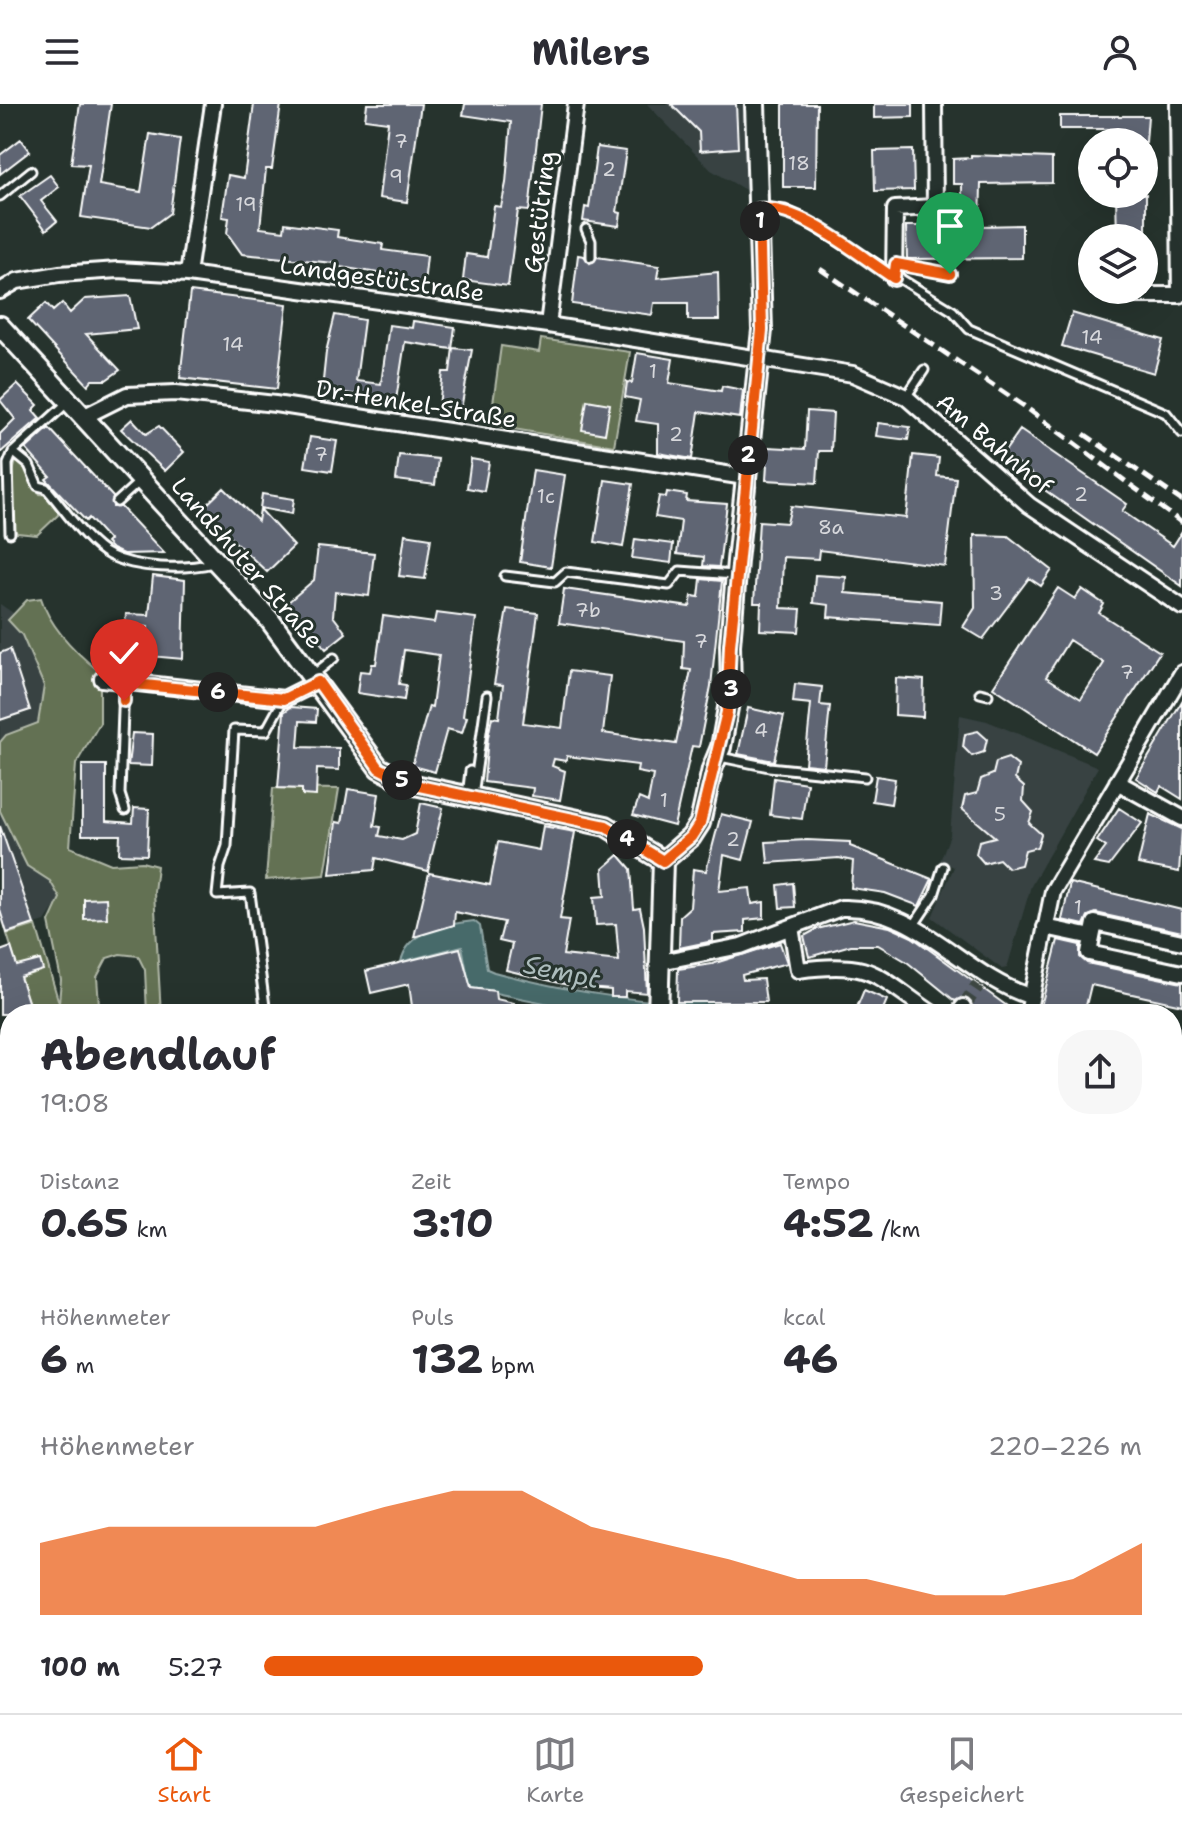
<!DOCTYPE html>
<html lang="de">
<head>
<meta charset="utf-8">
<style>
  :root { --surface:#fff; --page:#f7f7f7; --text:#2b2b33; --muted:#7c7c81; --line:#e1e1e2; --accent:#ea580c }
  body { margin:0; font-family:"Shantell Sans",sans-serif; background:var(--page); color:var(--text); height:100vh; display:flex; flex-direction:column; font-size:30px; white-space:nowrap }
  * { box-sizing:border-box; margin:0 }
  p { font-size:26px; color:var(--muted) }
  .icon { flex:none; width:44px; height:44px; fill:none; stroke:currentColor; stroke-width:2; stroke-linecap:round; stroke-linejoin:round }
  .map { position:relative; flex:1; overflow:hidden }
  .panel { position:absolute; left:0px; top:900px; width:1182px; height:710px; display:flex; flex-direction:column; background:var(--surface); border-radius:32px 32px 0 0; box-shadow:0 8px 32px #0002 }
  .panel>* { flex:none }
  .controls { position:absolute; left:1078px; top:24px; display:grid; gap:16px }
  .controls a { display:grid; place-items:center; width:80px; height:80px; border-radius:50%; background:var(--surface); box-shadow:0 8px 32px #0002; font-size:40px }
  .pin { position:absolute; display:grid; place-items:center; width:68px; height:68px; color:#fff; margin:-82px -34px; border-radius:50% 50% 50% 0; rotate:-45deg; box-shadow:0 0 8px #0007 }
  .pin .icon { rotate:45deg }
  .km { position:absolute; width:40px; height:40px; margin:-20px; border-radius:50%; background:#222; color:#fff; font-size:22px; line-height:40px; text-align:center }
  .round { display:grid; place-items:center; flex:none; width:84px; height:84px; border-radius:32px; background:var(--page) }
  .head { display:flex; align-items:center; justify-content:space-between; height:136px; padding:0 40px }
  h1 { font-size:44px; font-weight:700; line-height:60px }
  .metrics { display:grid; grid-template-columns:repeat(3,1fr); gap:12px; height:136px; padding:8px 40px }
  .metrics div { display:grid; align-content:center }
  .metrics b { font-size:40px; font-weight:700 }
  .metrics small { font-size:22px; font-weight:400 }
  .metrics p { font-size:22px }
  .chart { height:224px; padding:16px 40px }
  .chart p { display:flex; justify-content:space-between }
  .chart svg { width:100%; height:144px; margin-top:8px; fill:var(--accent); opacity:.7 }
  ul { padding:0 40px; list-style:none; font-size:26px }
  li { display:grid; grid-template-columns:128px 96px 1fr; align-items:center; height:60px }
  li i { height:20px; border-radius:10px; background:var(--accent) }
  header { display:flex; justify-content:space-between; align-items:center; height:104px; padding:0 40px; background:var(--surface); font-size:36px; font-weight:700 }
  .tab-bar { display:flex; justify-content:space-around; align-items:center; height:112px; border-top:2px solid var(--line); background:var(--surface); font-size:22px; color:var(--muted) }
  .tab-bar a { display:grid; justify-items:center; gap:4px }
  .tab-bar .on { color:var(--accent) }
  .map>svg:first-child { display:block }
  .built { fill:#374242 }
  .green { fill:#637152; stroke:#b1b8a8; stroke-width:2 }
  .water { fill:#466a6b; stroke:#90a6a6; stroke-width:2 }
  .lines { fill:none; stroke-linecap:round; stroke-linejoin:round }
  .canal { stroke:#466a6b; stroke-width:16 }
  .river { stroke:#466a6b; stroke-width:28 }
  .building { fill:#5e6573; stroke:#fff; stroke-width:2; fill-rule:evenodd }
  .minor-tunnel { stroke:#3c4742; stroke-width:14; stroke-dasharray:14 7; stroke-linecap:butt }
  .service-casing { stroke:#fff; stroke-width:13 }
  .minor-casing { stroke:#fff; stroke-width:20 }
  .tertiary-casing { stroke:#fff; stroke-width:24 }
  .service { stroke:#26332d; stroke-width:7 }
  .minor { stroke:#26332d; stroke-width:14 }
  .tertiary { stroke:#26332d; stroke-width:18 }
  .rail { stroke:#fff; stroke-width:5; stroke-dasharray:12 6; stroke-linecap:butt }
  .route-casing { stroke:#fff; stroke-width:16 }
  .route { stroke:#ea580c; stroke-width:10 }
  .labels { text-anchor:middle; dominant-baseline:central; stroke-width:6; stroke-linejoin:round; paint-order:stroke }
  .number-label { font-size:20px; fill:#d7d8dc }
  .street-label { font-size:24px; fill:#fff; stroke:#26332d }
  .water-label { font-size:26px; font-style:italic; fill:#acbcbc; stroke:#26332d }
</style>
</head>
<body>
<header><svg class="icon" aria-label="menu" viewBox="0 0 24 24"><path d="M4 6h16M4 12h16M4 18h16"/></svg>Milers<svg class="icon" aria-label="person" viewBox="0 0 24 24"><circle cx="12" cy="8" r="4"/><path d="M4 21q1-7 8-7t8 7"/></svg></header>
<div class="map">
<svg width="1182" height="1609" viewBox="0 0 1182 1609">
  <rect width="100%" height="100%" fill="#26332d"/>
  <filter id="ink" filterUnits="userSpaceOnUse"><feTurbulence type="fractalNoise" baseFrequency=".0125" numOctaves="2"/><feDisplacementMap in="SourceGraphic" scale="16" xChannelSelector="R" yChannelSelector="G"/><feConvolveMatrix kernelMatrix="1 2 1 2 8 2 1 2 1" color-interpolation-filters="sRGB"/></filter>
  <g filter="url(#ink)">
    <path class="built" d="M647,0H744L747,87L711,66Z
      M0,500L33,523L53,579L62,792L45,817L6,829L3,820H0Z
      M960,611L987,617L1098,663L1031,782L1007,864L1002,865L932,813L954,763L940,757L950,731Z"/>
    <path class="green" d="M541,235L630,248L614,342L490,321L501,242L539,248Z
      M16,357L24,362L40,390L48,391L58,403V411L37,431L17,429L13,423L12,371Z
      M41,494C50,523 76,549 100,568V619L76,660L70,743L111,760L142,758L157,762L154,788L161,910H147L145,866L138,852L120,850L107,854L97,873L99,901L95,910H32L7,830L36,821L59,899L61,876L49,818L60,794L50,777L27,762L0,707V638L6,631L38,619L44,582L22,531L8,516L27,496Z
      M273,684L339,685L325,771L266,776Z
      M0,1461L10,1465V1568L0,1564Z
      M111,1600H323L343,1609H134Z"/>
    <path class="water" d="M474,817L480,822L487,865L494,868C565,887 620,895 692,901L700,906L682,910H599L470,884L462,842L401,858C407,827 446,820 474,817Z"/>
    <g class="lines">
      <path class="canal" d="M680,906L759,910
        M1172,1047L1182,1041
        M0,1056L10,1051"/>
      <path class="river" d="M0,1533L10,1536
        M207,1600L231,1609"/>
    </g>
    <path class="building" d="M80,0H111L99,81L141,88L150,30L180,35L170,109L151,123L81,113L89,61L71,60Z
      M254,0H281L272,65H266L260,124L284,127L285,119L338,126L337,133L383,140L382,146L427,152L424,180L378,174L379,169L333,162V159L242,150L227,129L229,114L222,113L228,71L244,74Z
      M367,0H421L407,98L379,94L388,18L365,15Z
      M465,0H541L529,107L518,106L508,182L463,176L466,150L487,153L494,102L501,103L506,79L511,18L463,11Z
      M671,0H736L738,44L700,47L699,28Z
      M783,0H817L816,83H783Z
      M874,0H913V13L874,14Z
      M1060,12H1148L1146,38H1116V25H1060Z
      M21,35L30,47L0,70V51Z
      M597,43L626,47L617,108L621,109L619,122L583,117L585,103L589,104Z
      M913,46L914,86L875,87L874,47Z
      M971,51L1052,54V79L981,80L980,122L1022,121V154L907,155L906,122H962V80H953V55L971,54Z
      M50,71L59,83L41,97L57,117L46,126L20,92Z
      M1116,90H1146V134H1117Z
      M578,151L584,152L590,159L597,153L659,162L657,174L718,168L719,216H688V199H654L652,211L572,200Z
      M190,188L287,200L277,285L180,274Z
      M130,192L137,225L86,230L120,266L106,276H92L88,281L28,216L46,199L53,207L62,199L70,209L85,195Z
      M1072,209L1163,236L1154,269L1062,242Z
      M335,211L364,216L356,277L381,280L389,221L412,224L413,217L455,223L452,245L405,238L396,296L322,286L326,248Z
      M453,244L472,246L461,305L439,302L443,268H450Z
      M637,249L673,255L669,279L721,287L722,282L743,286L740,314L699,308L692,355L658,349V320L636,317L640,296L625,293L627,278L632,279Z
      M17,280L38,301L33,306L40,314L0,349V330L15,315L0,296Z
      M587,296L610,300L605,330L582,326Z
      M807,307L833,309L831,347H819L817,379L766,376L768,343L805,345Z
      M132,315L146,330L159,322L184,348L165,367L121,325Z
      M878,319L910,323L908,336L876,332Z
      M49,324L113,393V403H121L164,449L123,450L112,445L106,439L109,436L89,414L86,417L46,375L50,372L26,345Z
      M1020,326L1127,400L1122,407L1173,442L1182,428V482L1036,380L1039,375L1003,350Z
      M310,333L337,337L332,367L305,363Z
      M399,351L438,355L435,381L396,376Z
      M913,351L939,354L937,372L956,374L945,462L819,446L818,455L783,453L781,504L801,505L799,528L760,526L761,499H754L759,417L787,419L791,402L906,414Z
      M471,355L489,358L484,387L467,384Z
      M533,366L565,371L551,463L520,458Z
      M605,376L633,380L623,443L595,438Z
      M224,384L258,417L260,405L294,442L267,468L201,406Z
      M667,388L687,391L686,397L727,400L719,463L703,462L704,453L677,450L681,417L655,413L659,392L666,393Z
      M262,390L294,395L292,410L260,404Z
      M405,430L431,434L425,475L399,472Z
      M974,431L1008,432L1052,466L1041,482L1029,474L983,535L963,523L975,504Z
      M635,435L673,440L671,459L632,454Z
      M318,443L374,449L369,492L335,488L333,512L346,529L326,545L287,499L314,476Z
      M815,471L846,473L845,489L941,497L939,521L828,513L829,501L813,499Z
      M153,472L185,476L183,555L150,552L148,566L126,564L128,549L145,551L148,523L125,521L126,510L149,511Z
      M701,475L722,477L711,582L699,643L692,642L674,722L633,711L639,694L648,698L653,671L637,668L638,661L567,652L566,657L554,655L552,662L565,667L560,696L532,692L533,684L484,678L488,633L492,613L499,614L503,581L494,580L507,505L538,509L523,619L562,624L569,567L610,572L603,629L676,640L691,566L683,565L684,537L559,519L564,485L690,503L692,492L699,493Z
      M1058,484L1075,495L1082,485L1104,500L1099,509L1160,548L1094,649L993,583ZM1069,536L1104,559L1081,595L1046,573Z
      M436,509L476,514L463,612L467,613L462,629L447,625L435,668L412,662L429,602L432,603L439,551L404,546L399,580L406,581L404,596L357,589L360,567L370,568L372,560H376L383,512L434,519Z
      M10,545L30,606L0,616V549Z
      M896,574L924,576L923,613L895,611Z
      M795,580L822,583L820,601L830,602L824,662L805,660L811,600L793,598Z
      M1182,597V695L1161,682L1158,688L1136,674Z
      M291,603L317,605L316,618L300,617L298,643L339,644V666L317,665L316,692L302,691V685L278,684L284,608Z
      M748,604L784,612L774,657L738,650Z
      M978,627L987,635L984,648L972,652L963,643L965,630Z
      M132,629L153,630L152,662L128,661Z
      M1008,654L1018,662L1015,675L1024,683L1023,697L1033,708L1029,719L1041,730L1037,743L1025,746L1021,761L1008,764L999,755L984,759L976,750L979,737L995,733L962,705L965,692L977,689L981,675L993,670L996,658Z
      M82,661H106V717L133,719L134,704L149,705L147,751L119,750L120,731H82Z
      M876,672L895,675L891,700L872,697Z
      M774,674L807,679L802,715L770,711Z
      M348,685L379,690L374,722L381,723L379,732L402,736L415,730L421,699L443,704L428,767L376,754L374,766L330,770L336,718L342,719Z
      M1119,704L1142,719L1109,762L1094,759L1106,743L1097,737Z
      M721,710L753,718L743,756L724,751L719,787L750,784L752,800L764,798V814L745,816V828L713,830V837L679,844L680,812L690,803L693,765L706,767Z
      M1150,710L1182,725L1179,768L1138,760Z
      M0,722L34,820L7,829L0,806Z
      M543,722L575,728L560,815L569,816L563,851L619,857L616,820L596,821L594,793L605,792L603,765L619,751L631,765L634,805L640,804L644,823L647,889L625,887V893H611V886L576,883L506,866L512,840L499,837L504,818L455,808L454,821L414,833L429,769L490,781L498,738L539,746Z
      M807,736L850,738V742L932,775L919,802L885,789L851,784L853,757L839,754L768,759L766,738Z
      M793,779L795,803L780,804L778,781Z
      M1070,779L1182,806V828L1096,809L1088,812L1084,821L1062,816Z
      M106,794L107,814L84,815V795Z
      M854,816L890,823L912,833L1018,910H971L969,895L963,893L955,897L907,858L878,841H851L809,853L804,832L817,825Z
      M1058,836L1080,841V853L1087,859L1182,879V901L1091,881L1084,910H1039Z
      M780,839L787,859L742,871L743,876L763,875L766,898H677L678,865L712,860Z
      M11,843L17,862L40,856L43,866L20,873L32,910H0V847Z
      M460,844L471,884L495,887L496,895L514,899V908L413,910L409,880L371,889L366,867Z
      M864,886L887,896L881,910L857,903Z"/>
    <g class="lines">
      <path class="minor-tunnel" d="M963,903L978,881"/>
      <defs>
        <path id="service" d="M0,92L31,67
          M759,105L785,106L803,115L953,207L969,225L1166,309L1182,329
          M586,125L591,137V153
          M896,160L950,170
          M906,293L924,266
          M13,348L29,361L38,382L46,384C62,402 88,441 109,451C137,465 184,466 213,459
          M117,398L139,378
          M10,429L8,360L13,348L67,299
          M505,472L555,478L566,468L669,481L680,467L734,471
          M313,571L334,554
          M124,579L120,690L125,706
          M980,589L988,591
          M720,653L769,663L865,673
          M467,692L470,667
          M473,692L487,592
          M914,821L934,791L943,763
          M266,910L250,789L217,791L220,763L227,742L234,626L266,627L283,596
          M643,1600L644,1609
          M559,1609L560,1600
          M805,1609L835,1600"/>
        <path id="minor" d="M188,170L213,0
          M894,174L895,105L935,103L934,0
          M0,187L17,177L59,170L118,166L188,170L548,221L853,270L906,293L1029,401L1182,503
          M1117,191H1180L1178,0
          M548,221L576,0
          M83,313L127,291L176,289L275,300L745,373
          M102,575L284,595L318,578
          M1117,678L1182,714
          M791,823L798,866C873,856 874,870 933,910
          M1045,823L1092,833
          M1182,838L1095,819L1089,849L1182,869
          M660,858L741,842L841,804C918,801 961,870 1029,892
          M958,910L963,903
          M1028,910L1053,787L1182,569
          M1172,951L1182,953
          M0,1117L10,1110
          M0,1204L10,1193
          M0,1294L10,1296
          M1172,1563L1182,1559
          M0,1577L10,1580
          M73,1600L102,1609
          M480,1600L520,1609"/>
        <path id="tertiary" d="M0,222L269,515L379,664L410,680L606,722L663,757
          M663,757L691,733L700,719L712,665L721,643L731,587L730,541L737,457L762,226L755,0
          M658,910L663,757
          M1172,1390L1182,1387
          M771,1600V1609"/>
      </defs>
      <use href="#service" class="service-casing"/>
      <use href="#minor" class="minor-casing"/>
      <use href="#tertiary" class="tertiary-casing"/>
      <use href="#service" class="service"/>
      <use href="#minor" class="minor"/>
      <use href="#tertiary" class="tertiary"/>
      <path class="rail" d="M820,165L1024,302L1182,419
        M1084,330L1182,397"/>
    </g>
  </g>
  <g class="lines" filter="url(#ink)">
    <defs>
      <path id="route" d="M124,597V579L284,595L318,578L379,664L410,680L606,722L663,757L691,733L700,719L727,608L730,541L762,226L759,105C802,102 858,151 894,174L896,160L950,170"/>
    </defs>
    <use href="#route" class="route-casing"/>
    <use href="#route" class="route"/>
  </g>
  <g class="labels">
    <g class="number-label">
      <text x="401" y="37">7</text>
      <text x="799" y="59">18</text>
      <text x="609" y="65">2</text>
      <text x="396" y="72">9</text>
      <text x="246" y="100">19</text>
      <text x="1092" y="233">14</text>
      <text x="233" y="240">14</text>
      <text x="653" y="267">1</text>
      <text x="676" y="330">2</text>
      <text x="321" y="350">7</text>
      <text x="1081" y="390">2</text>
      <text x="546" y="392">1c</text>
      <text x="831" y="423">8a</text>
      <text x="996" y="489">3</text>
      <text x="588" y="506">7b</text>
      <text x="701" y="537">7</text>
      <text x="1127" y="568">7</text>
      <text x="761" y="626">4</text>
      <text x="664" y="696">1</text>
      <text x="1000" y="710">5</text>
      <text x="733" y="735">2</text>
      <text x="1078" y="803">1</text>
    </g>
    <g class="street-label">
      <text transform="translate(540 108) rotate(-83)">Gestütring</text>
      <text transform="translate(382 175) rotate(8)">Landgestütstraße</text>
      <text transform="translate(416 300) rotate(9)">Dr.-Henkel-Straße</text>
      <text transform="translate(994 340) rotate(40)">Am Bahnhof</text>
      <text transform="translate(247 459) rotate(49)">Landshuter Straße</text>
    </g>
    <g class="water-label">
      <text transform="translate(562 867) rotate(12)">Sempt</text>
    </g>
  </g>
</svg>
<div class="controls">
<a><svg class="icon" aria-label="locate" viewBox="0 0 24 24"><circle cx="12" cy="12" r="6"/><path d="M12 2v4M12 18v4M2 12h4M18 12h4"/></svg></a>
<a><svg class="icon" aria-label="layers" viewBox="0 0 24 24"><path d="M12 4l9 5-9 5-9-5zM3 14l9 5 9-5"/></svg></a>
</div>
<div class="pin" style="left:950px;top:170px;background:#1e9e55"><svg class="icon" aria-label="arrive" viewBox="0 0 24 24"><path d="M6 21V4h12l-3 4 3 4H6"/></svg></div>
<div class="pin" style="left:124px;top:597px;background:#d93025"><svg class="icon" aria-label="check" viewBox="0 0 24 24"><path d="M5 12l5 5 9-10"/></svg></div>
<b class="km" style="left:760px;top:117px">1</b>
<b class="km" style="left:748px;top:351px">2</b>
<b class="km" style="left:731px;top:585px">3</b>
<b class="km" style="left:627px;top:735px">4</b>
<b class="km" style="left:402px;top:676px">5</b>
<b class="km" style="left:218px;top:588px">6</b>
<section class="panel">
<div class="head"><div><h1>Abendlauf</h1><p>19:08</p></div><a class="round"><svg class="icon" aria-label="share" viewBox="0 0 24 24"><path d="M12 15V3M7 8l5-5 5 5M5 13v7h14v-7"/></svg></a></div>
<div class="metrics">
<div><p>Distanz</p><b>0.65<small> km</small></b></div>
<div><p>Zeit</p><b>3:10</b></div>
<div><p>Tempo</p><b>4:52<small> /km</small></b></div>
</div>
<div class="metrics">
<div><p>Höhenmeter</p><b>6<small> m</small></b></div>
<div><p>Puls</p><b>132<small> bpm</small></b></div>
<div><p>kcal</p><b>46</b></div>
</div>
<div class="chart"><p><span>Höhenmeter</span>220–226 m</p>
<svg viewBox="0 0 160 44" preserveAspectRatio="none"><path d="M0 44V22L10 17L20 17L30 17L40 17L50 11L60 6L70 6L80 17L90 22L100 27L110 33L120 33L130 38L140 38L150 33L160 22V44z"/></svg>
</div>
<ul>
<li><b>100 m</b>5:27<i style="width:50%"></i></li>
</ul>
</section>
</div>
<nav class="tab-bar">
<a class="on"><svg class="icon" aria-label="home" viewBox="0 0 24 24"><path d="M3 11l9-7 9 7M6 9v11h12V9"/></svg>Start</a>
<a><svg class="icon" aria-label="map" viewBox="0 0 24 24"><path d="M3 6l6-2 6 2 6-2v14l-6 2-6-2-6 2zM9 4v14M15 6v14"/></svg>Karte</a>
<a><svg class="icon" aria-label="saved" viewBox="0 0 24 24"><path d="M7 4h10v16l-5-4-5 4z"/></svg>Gespeichert</a>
</nav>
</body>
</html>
